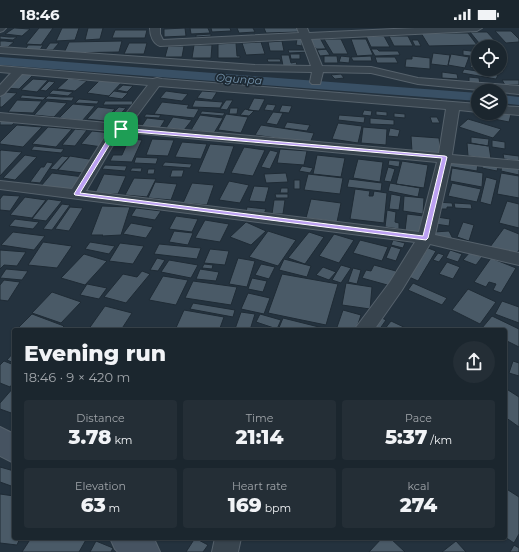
<!DOCTYPE html>
<html lang="en">
<head>
<meta charset="utf-8">
<style>
  :root { --surface:#1b262e; --page:#242e36; --text:#f1f3f6; --muted:#a0a5aa; --line:#39434a }
  body { margin:0; font-family:Montserrat,sans-serif; background:var(--page); color:var(--text); height:100vh; display:flex; flex-direction:column; font-size:15px; white-space:nowrap }
  * { box-sizing:border-box; margin:0 }
  p { font-size:13px; color:var(--muted) }
  .icon { flex:none; width:22px; height:22px; fill:none; stroke:currentColor; stroke-width:2; stroke-linecap:round; stroke-linejoin:round }
  .map { position:relative; flex:1; overflow:hidden }
  .sheet { position:absolute; left:12px; top:300px; width:495px; height:212px; display:flex; flex-direction:column; background:var(--surface); border-radius:4px; box-shadow:0 1px 3px #0004,0 0 0 1px var(--line) }
  .sheet>* { flex:none }
  .tools { position:absolute; left:471px; top:12px; display:grid; gap:8px }
  .tools a { display:grid; place-items:center; width:36px; height:36px; border-radius:50%; background:var(--surface); box-shadow:0 1px 3px #0004,0 0 0 1px var(--line); font-size:20px }
  .pin { position:absolute; display:grid; place-items:center; width:34px; height:34px; color:#fff; margin:-17px; border-radius:8px; box-shadow:0 2px 6px #0006 }
  .round { display:grid; place-items:center; flex:none; width:42px; height:42px; border-radius:21px; background:var(--page) }
  .overview { display:flex; align-items:center; justify-content:space-between; height:68px; padding:0 12px }
  h1 { font-size:22px; font-weight:800; line-height:30px }
  .figures { display:grid; grid-template-columns:repeat(3,1fr); gap:6px; height:68px; padding:4px 12px }
  .figures div { display:grid; align-content:center; border-radius:4px; background:var(--page); text-align:center }
  .figures b { font-size:20px; font-weight:800 }
  .figures small { font-size:11px; font-weight:400 }
  .figures p { font-size:11px }
  .status { display:flex; justify-content:space-between; align-items:center; height:28px; padding:0 20px; background:var(--surface); direction:ltr }
  .status svg { height:11px; fill:currentColor }
  .map>svg:first-child { display:block }
  .lines { fill:none; stroke-linecap:round; stroke-linejoin:round }
  .canal { fill:#395065; fill-rule:evenodd }
  .building { fill:#4a5a67; stroke:#1f2b35 }
  .street-casing { stroke:#56626c; stroke-width:2 }
  .secondary-casing { stroke:#56626c; stroke-width:2 }
  .street { fill:#38444e; fill-rule:evenodd }
  .secondary { fill:#465361; fill-rule:evenodd }
  .route { fill:#bca0f2; stroke:#fff; fill-rule:evenodd }
  .labels { text-anchor:middle; dominant-baseline:central; stroke-width:3.5; stroke-linejoin:round; paint-order:stroke }
  .far-water-label { font-size:11px; font-style:italic; fill:#7593ab; stroke:#1d2933 }
</style>
</head>
<body>
<div class="status"><b>18:46</b><svg viewBox="0 0 49 12"><path d="M0 12V9h3v3zM5 12V6h3v6zM10 12V3h3v9zM15 12V0h3v12zM26 1h20v11H26zM47 4h2v5h-2z"/></svg></div>
<div class="map">
<svg width="519" height="524" viewBox="0 0 519 524">
  <rect width="100%" height="100%" fill="#24323e"/>
  <g class="lines">
    <path class="canal" d="M0,29L478,65V73L0,37Z
      M500,67L519,69V77L500,75Z"/>
  </g>
  <path class="building" d="M14,0H15L30,1L22,8L5,6Z
    M39,0H53L41,17L26,16Z
    M62,0H79L75,12L56,13Z
    M88,0H103L100,11L85,12Z
    M185,0L186,8L164,9V1Z
    M190,0H208L210,5L191,6Z
    M211,0H230L231,3L212,4Z
    M237,0H253L255,4L239,5Z
    M264,0H297L299,4L266,5Z
    M115,2H147L145,10H112Z
    M495,3H511L519,11V14L506,15Z
    M470,4H487L496,14L479,15Z
    M421,5H468L477,17L429,18Z
    M211,6V8L196,9V7Z
    M0,8L9,9H17L13,12L0,11Z
    M366,8H384L390,19H371Z
    M389,8H408L413,18H394Z
    M320,10L326,21H316L310,11Z
    M297,11H302V18L296,17Z
    M324,11H341L348,26H333Z
    M351,11H366L373,27L357,28Z
    M412,12H418L421,18H415Z
    M0,13H5L14,14L8,19H0Z
    M122,13L119,24L64,25L69,14Z
    M282,13L284,23H270L268,14Z
    M261,14L265,26L246,27L242,15Z
    M50,15H59L53,22H45Z
    M129,15H147L144,26H124Z
    M236,15L237,28H240V30H218V16Z
    M28,17H43L40,22H25Z
    M194,17H212L211,30H192Z
    M168,18H184L182,29H165Z
    M326,21L330,27L320,28L317,22Z
    M371,21H377L379,23H398L400,27L375,28Z
    M288,22H309L310,24L289,25Z
    M463,22L478,24V29L463,27Z
    M433,25L450,27L448,38L431,36Z
    M290,26H300V31H291Z
    M451,26L469,29L465,40L448,37Z
    M281,27H289L291,35L296,34L297,37L283,38Z
    M324,28H337L338,35H324Z
    M341,28L350,29L349,35L339,34Z
    M371,28L372,33H353L351,29Z
    M412,28L430,30V41L405,39L406,31H412Z
    M375,29H395L398,35H377Z
    M267,31H280L281,34H268Z
    M475,32H478V41L470,39Z
    M500,37L506,38L502,45L480,41H500Z
    M464,41L483,44L498,47L496,51L462,45Z
    M442,44L457,46L458,51L442,50Z
    M21,45L34,46L19,61L5,60Z
    M341,46L344,50L335,51L331,47Z
    M469,49L479,50L480,57L469,56Z
    M69,50L87,53L75,63L57,61Z
    M33,51L48,52L37,64L21,62Z
    M101,51L123,53L109,68L87,65Z
    M502,52H519V57H505Z
    M49,53L55,54L46,63L40,62Z
    M123,57L133,58L127,64L117,62Z
    M53,62L64,63L73,64L68,68L49,66Z
    M114,63L128,65L122,71L108,69Z
    M166,63L188,66L182,73L160,70Z
    M202,63L217,64L212,72L197,70Z
    M5,64L17,65L2,79H0V68Z
    M22,67L46,69L43,72L20,70Z
    M48,68L62,69H74L72,73L45,71Z
    M254,70L265,71L259,83L248,82Z
    M79,71L90,72L99,73L97,76L75,75Z
    M17,72L42,73L33,85L8,84Z
    M195,72L223,74L220,80L192,79Z
    M226,72H233L227,82L220,81Z
    M47,73L67,75L54,89L34,87Z
    M105,73H133L132,77H103Z
    M162,74L189,77L187,80L199,81L194,90L154,86Z
    M73,76L95,78L82,93L59,90Z
    M267,76L276,77L273,83L264,82Z
    M282,77L292,78L289,85L279,84Z
    M98,79L115,81L104,93L87,91Z
    M119,79L126,80L112,95L104,94Z
    M230,80H238L237,86H229Z
    M245,81L254,83L249,88L240,87Z
    M364,82L372,83L371,88L362,87Z
    M202,83L225,85L223,88L200,86Z
    M376,83L387,84V88L376,87Z
    M273,84L283,85L277,97L266,95Z
    M500,84L511,86L509,94L494,91L495,85Z
    M394,85L405,86V90L394,89Z
    M146,86L161,87L159,90L144,89Z
    M226,86L248,89L241,105L218,102Z
    M200,87L223,90L214,105L191,102Z
    M339,87L365,89L364,95L338,92Z
    M173,89L192,92L184,102L166,100Z
    M430,89H437L440,95H432Z
    M147,90L165,92L160,100L141,99Z
    M370,90L394,92V97L370,96Z
    M468,91L501,101L493,110L459,99Z
    M0,93L15,94L12,97H0Z
    M287,94L310,97L307,103L284,100Z
    M338,95L362,98L358,115L332,111Z
    M17,97L42,99L23,119L0,116V114Z
    M261,97L314,105L310,115L255,107Z
    M48,99L72,101L56,119L32,116Z
    M363,99L387,101L386,117L361,115Z
    M390,100L400,102L398,109L388,108Z
    M75,101L87,102L75,118L62,117Z
    M92,103L112,105L102,119L81,116Z
    M411,108L439,110L441,126L412,124Z
    M471,109L489,111L488,118L471,115Z
    M129,111L142,112L132,134L110,133L113,127H122Z
    M152,111L174,112L168,128L146,127Z
    M492,112L505,114V121L492,119Z
    M182,114L207,116L201,131L175,129Z
    M467,115L489,118L491,131L468,128Z
    M210,116L234,118L224,146L198,144Z
    M34,118L64,121L61,125L31,122Z
    M244,119L265,122L253,148L231,145Z
    M280,121L307,123L304,137L277,135Z
    M1,122L22,124L0,148V123Z
    M270,122L278,124L270,141L261,139Z
    M503,126L519,128V133L504,131Z
    M25,127L37,129L15,152L3,150Z
    M317,127L345,130L341,149L313,146Z
    M62,128L69,129L57,142L50,141Z
    M70,128L95,132L83,145L58,142Z
    M136,129L158,130L156,136L134,135Z
    M358,131L383,134L380,154L353,150Z
    M448,131L478,135L477,143L447,138Z
    M389,132L400,133L399,139L388,137Z
    M402,133L428,137L424,160L396,156Z
    M47,134L53,135L40,155L30,154L41,139H44Z
    M165,134L192,136L190,140L162,138Z
    M483,136L498,139L497,143L482,140Z
    M105,137L127,138L125,143L102,141Z
    M502,137L519,140V147L501,143Z
    M302,138L313,140L310,145L299,143Z
    M388,139L395,141L391,154L384,153Z
    M132,140H142L141,144L130,143Z
    M452,140L483,145L482,159L450,153Z
    M148,141H155L154,146H147Z
    M172,142H184L182,149H170Z
    M52,145L84,149L74,162L41,158Z
    M286,145L288,154L266,155L264,146Z
    M501,145L519,148V170L497,166Z
    M104,146L126,148L118,166L95,165Z
    M308,146L343,150L340,166L304,162Z
    M486,149L497,152L491,177L480,174Z
    M134,150L156,151L147,169L125,167Z
    M349,151L382,155L381,163L347,159Z
    M294,152H300V161H294Z
    M229,153L249,157L240,175L219,172Z
    M155,154L177,156L171,172L148,170Z
    M192,155L214,157L207,177L183,175Z
    M390,155L420,160L418,169L388,163Z
    M452,155L481,161L477,174L448,168Z
    M254,158L269,159L265,174L249,173Z
    M281,160H288V165H280Z
    M355,161L370,163L369,168H373L374,163L387,165L384,195L350,191Z
    M275,166H288V170H276Z
    M391,166L401,168L399,182L389,181Z
    M3,167L20,168L10,183L0,182V171Z
    M404,168L424,170L423,186L403,183Z
    M25,169L46,172L32,190L10,187Z
    M48,171L62,173L46,193L32,191Z
    M311,171L341,175L337,194L306,190Z
    M274,172H285L283,186H272Z
    M507,173L519,176V200L499,195Z
    M437,174L452,175L453,179H447V181H438Z
    M454,175L471,176L472,181L455,180Z
    M62,176L70,177L52,202L43,201Z
    M102,178L130,179L121,207L102,208L103,207H91Z
    M70,179L83,180L69,203L55,201Z
    M247,179L266,181L264,186L246,184Z
    M136,180L161,183L155,192L131,188Z
    M387,182L396,184L395,194L399,195V201L385,199Z
    M407,186L424,188V205L405,203Z
    M176,188L198,191L192,204L169,201Z
    M437,189L450,191L449,198L435,196Z
    M15,191L39,194L33,201L9,198Z
    M205,192L229,196L220,214L195,210Z
    M246,194L266,203L251,217L230,209Z
    M463,194L474,197L469,213L457,209Z
    M131,195L153,199L146,210L123,206Z
    M504,200L519,206V222L514,229L490,219Z
    M174,203L193,205L188,217L169,214Z
    M268,203L296,212L278,238L249,229Z
    M449,203L453,211H437L434,204Z
    M13,204L45,208L34,222L1,217Z
    M309,204L324,209L305,236L288,230Z
    M334,206L354,212L339,235L319,228Z
    M360,212L388,219L382,233L353,225Z
    M393,212L405,215L403,220L391,217Z
    M43,214L72,218L57,240L28,237Z
    M90,214L115,218L109,226L85,221Z
    M120,215L144,218L133,236L109,233Z
    M159,216L201,220L197,231L154,226Z
    M391,218L401,221L396,233L386,230Z
    M428,220L436,223L418,253L409,249Z
    M210,221L229,223L225,237L204,235Z
    M0,222L26,224L17,238L4,237L0,241Z
    M450,222L462,226L458,234L446,230Z
    M470,224L482,229L476,237L463,232Z
    M438,225L444,227L439,234L433,232Z
    M84,226L107,233L85,257L61,250Z
    M157,230L165,232L158,243L150,242Z
    M238,230L255,233L247,259L229,256Z
    M491,230L516,240L501,265L493,262L496,256L489,254L486,259L474,254Z
    M284,231L311,238L307,249L279,242Z
    M169,232L198,237L191,250L161,244Z
    M447,234L460,239L453,251L439,246Z
    M204,236L213,237L212,241L202,240Z
    M261,236L275,239L269,251L255,247Z
    M341,237L351,240L341,255L332,252Z
    M374,237L396,243L391,258L362,250L366,242L371,243Z
    M323,239L336,244L329,252L316,247Z
    M353,240L361,242L357,256L348,254Z
    M6,241L28,243L22,252L0,250Z
    M200,241L219,244L216,253L196,251Z
    M142,243L150,246L126,275L104,269L123,246L137,249Z
    M282,246L338,256L326,297L268,285Z
    M163,248L188,252L176,277L149,272Z
    M252,250L267,253L263,264L248,261Z
    M4,252L20,254L8,273L0,272V257Z
    M193,253L237,259L231,277L185,270Z
    M346,255L372,259L370,281L342,277Z
    M413,255L447,270L442,277L408,262Z
    M87,256L107,260L99,271L80,267Z
    M468,261L496,274L480,296L452,282Z
    M52,264L81,274L61,295L32,285Z
    M248,265L270,270L264,286L241,281Z
    M502,273L519,279V295L495,286Z
    M193,275L235,282L233,289L190,281Z
    M105,278L132,285L121,302H88Z
    M184,282L224,289L220,300L229,302H175Z
    M343,282L361,287L356,302H336Z
    M241,284L255,286L250,302L235,301Z
    M32,286L64,298L60,302H16Z
    M260,286L281,292L277,301L256,294Z
    M378,288L386,292L379,302H367Z
    M492,288L519,301V319L505,312V302H485L482,300Z
    M283,290L323,300L322,302H278Z
    M391,293L410,302H384Z
    M14,324V335L7,332Z
    M4,333L14,337V354L10,359L0,355V337Z
    M513,333L519,335V348L509,345Z
    M14,359V386L0,381V375Z
    M505,360L519,369V399L505,389Z
    M0,439L14,443V459L0,454Z
    M505,460L519,469V506L514,515L505,509Z
    M0,466L14,468V510H20L17,517L0,515Z
    M31,510H87L79,524H22Z
    M195,510L208,517L203,524H186Z
    M382,510H390L405,524H369Z
    M96,513L113,520L111,524H90Z
    M456,513L466,524H442Z
    M514,517L519,520V524H510Z"/>
  <g class="lines">
    <defs>
      <path id="street" d="M0,0H6L3,3L0,4Z
        M150,0H160V6L163,12L299,5L297,0H307L309,5L415,0H482L477,3L311,11L322,38L371,39L418,50L519,58V66L418,56L371,45L323,44L320,56H312L310,54L312,44L255,43L0,25V19L255,37L311,38L301,11L160,18C153,16 150,7 150,0Z
        M0,38L153,51L157,50L162,51L478,76V84L459,82L452,127L519,133V141L451,135L435,207L519,225V237L430,216L402,262L374,302H354L390,254L415,214L0,161V153L72,161L104,110L111,103L0,93V85L118,96L148,57L22,46L4,66L0,68V57L11,45L0,44ZM159,58L446,81L439,125L130,97ZM125,104L437,134L419,204L86,163L116,112Z
        M500,78L519,79V87L497,85H500Z
        M215,510H241L238,524H212Z"/>
      <path id="secondary" d="M0,399L14,406V435L0,428Z
        M110,510H152L155,513L160,524H118L115,521Z"/>
    </defs>
    <use href="#street" class="street-casing"/>
    <use href="#secondary" class="secondary-casing"/>
    <use href="#street" class="street"/>
    <use href="#secondary" class="secondary"/>
  </g>
  <path class="route" d="M120,100L445,128L447,129L428,210L426,212L75,167L74,166L109,109ZM122,103L442,130L423,208L80,165L113,111Z"/>
  <g class="labels">
    <g class="far-water-label">
      <text transform="translate(239 51) rotate(4)">Ogunpa</text>
    </g>
  </g>
</svg>
<div class="tools">
<a><svg class="icon" aria-label="locate" viewBox="0 0 24 24"><circle cx="12" cy="12" r="6"/><path d="M12 2v4M12 18v4M2 12h4M18 12h4"/></svg></a>
<a><svg class="icon" aria-label="layers" viewBox="0 0 24 24"><path d="M12 4l9 5-9 5-9-5zM3 14l9 5 9-5"/></svg></a>
</div>
<div class="pin" style="left:121px;top:101px;background:#1e9e55"><svg class="icon" aria-label="arrive" viewBox="0 0 24 24"><path d="M6 21V4h12l-3 4 3 4H6"/></svg></div>
<section class="sheet">
<div class="overview"><div><h1>Evening run</h1><p>18:46 · 9 × 420 m</p></div><a class="round"><svg class="icon" aria-label="share" viewBox="0 0 24 24"><path d="M12 15V3M7 8l5-5 5 5M5 13v7h14v-7"/></svg></a></div>
<div class="figures">
<div><p>Distance</p><b>3.78<small> km</small></b></div>
<div><p>Time</p><b>21:14</b></div>
<div><p>Pace</p><b>5:37<small> /km</small></b></div>
</div>
<div class="figures">
<div><p>Elevation</p><b>63<small> m</small></b></div>
<div><p>Heart rate</p><b>169<small> bpm</small></b></div>
<div><p>kcal</p><b>274</b></div>
</div>
</section>
</div>
</body>
</html>
